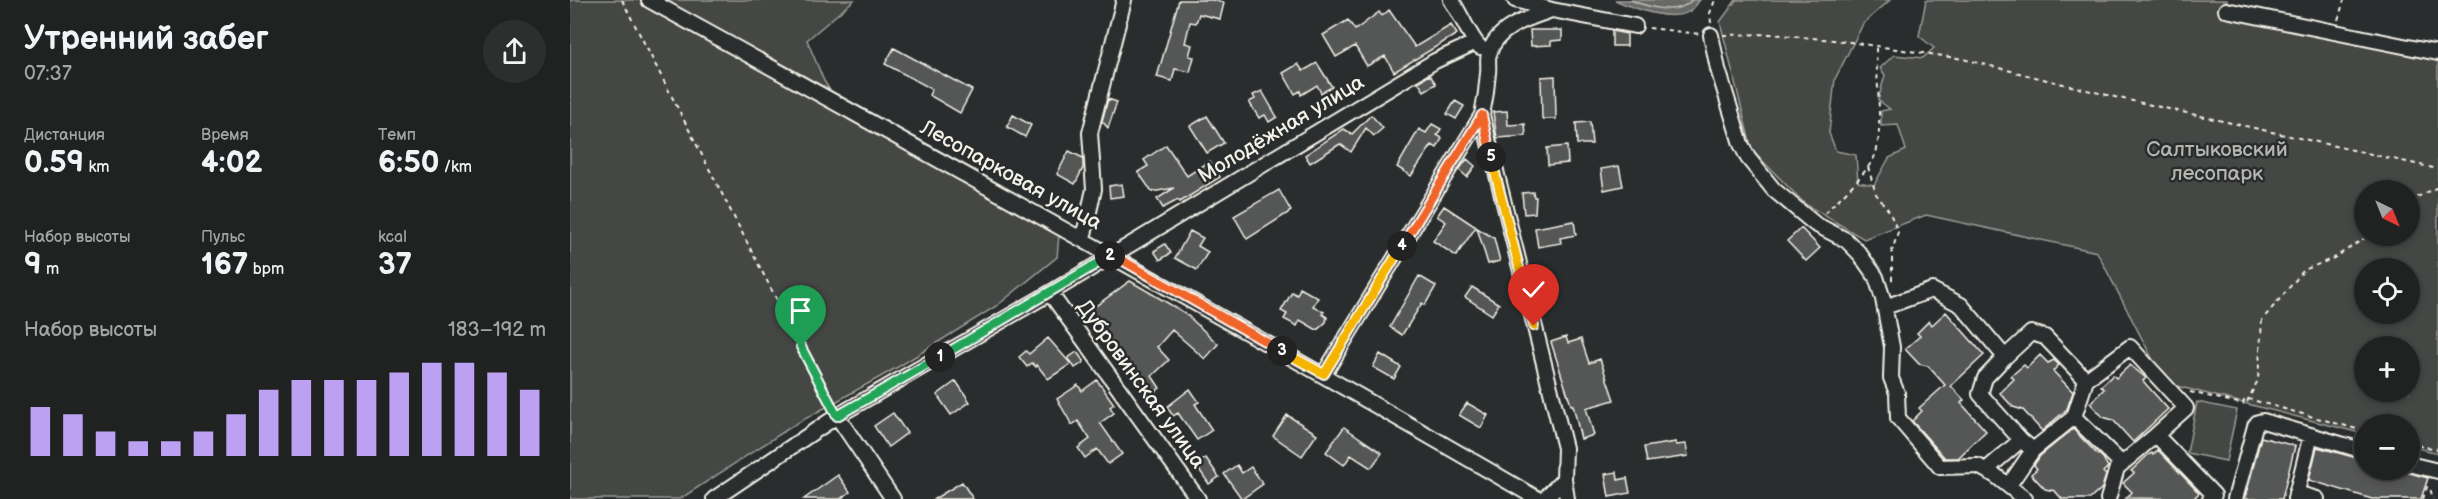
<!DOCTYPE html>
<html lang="ru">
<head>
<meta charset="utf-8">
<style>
  :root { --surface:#202222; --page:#2d2f2f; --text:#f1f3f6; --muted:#a2a4a5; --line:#3d3f40; --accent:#bca0f2 }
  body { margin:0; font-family:"Balsamiq Sans",sans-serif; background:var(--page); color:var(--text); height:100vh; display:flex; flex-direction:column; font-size:22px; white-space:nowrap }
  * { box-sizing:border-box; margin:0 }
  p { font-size:20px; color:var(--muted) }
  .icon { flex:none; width:33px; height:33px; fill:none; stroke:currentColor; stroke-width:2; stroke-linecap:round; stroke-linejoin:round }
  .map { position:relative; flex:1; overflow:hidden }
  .drawer { display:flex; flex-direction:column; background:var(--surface); width:570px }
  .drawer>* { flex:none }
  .needle { width:39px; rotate:137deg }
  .buttons { position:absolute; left:1784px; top:180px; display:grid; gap:12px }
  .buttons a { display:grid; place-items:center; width:66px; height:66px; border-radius:50%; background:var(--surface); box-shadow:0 3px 9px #0003,0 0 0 2px var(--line); font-size:30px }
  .pin { position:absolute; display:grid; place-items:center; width:51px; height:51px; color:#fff; margin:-62px -26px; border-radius:50% 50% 50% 0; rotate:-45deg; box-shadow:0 0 6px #0007 }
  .pin .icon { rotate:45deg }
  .km { position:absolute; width:30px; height:30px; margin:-15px; border-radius:50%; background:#222; color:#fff; font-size:16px; line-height:30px; text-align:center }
  .round { display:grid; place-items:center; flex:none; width:63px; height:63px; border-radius:32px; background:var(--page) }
  .overview { display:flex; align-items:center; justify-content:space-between; height:102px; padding:0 24px }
  h1 { font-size:33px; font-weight:800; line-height:45px }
  .stats { display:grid; grid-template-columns:repeat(3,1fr); gap:9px; height:102px; padding:6px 24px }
  .stats div { display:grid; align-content:center }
  .stats b { font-size:30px; font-weight:800 }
  .stats small { font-size:16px; font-weight:400 }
  .stats p { font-size:16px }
  .chart { height:168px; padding:12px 24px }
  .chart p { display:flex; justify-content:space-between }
  .chart svg { width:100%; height:108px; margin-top:6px; stroke:var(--accent); stroke-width:6 }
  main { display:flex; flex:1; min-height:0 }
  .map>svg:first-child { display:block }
  .green { fill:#444645; stroke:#9c9c96; stroke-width:1.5; fill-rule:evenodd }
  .water { fill:#676866; stroke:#9f9f9a; stroke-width:1.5 }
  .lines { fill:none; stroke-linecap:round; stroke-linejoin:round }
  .shore { stroke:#bcbab4; stroke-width:1.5 }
  .building { fill:#555756; stroke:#f4f1e8; stroke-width:1.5 }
  .minor-casing { stroke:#f4f1e8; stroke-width:18 }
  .path { stroke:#f4f1e8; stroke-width:2; stroke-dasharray:4.5 4.5; stroke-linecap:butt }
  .minor { stroke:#2a2d2e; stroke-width:14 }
  .split-1-casing { stroke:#fff; stroke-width:12 }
  .split-2-casing { stroke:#fff; stroke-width:12 }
  .split-3-casing { stroke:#fff; stroke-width:12 }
  .split-4-casing { stroke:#fff; stroke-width:12 }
  .split-5-casing { stroke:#fff; stroke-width:12 }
  .split-6-casing { stroke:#fff; stroke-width:12 }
  .split-1 { stroke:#22a559; stroke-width:8 }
  .split-2 { stroke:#22a559; stroke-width:8 }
  .split-3 { stroke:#f0652b; stroke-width:8 }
  .split-4 { stroke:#f5b400; stroke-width:8 }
  .split-5 { stroke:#f0652b; stroke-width:8 }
  .split-6 { stroke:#f5b400; stroke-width:8 }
  .labels { text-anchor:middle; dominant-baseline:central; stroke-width:5; stroke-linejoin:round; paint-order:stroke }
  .street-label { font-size:21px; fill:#f4f1e8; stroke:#2a2d2e }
  .park-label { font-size:21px; fill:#b6b5af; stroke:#2a2d2e }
</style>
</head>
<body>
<main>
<section class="drawer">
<div class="overview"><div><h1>Утренний забег</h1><p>07:37</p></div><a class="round"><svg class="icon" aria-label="share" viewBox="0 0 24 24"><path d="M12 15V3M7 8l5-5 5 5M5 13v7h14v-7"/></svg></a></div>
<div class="stats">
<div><p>Дистанция</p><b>0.59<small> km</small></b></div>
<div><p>Время</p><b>4:02</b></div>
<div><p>Темп</p><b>6:50<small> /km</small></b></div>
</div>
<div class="stats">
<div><p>Набор высоты</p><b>9<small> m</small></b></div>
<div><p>Пульс</p><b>167<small> bpm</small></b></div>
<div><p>kcal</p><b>37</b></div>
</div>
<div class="chart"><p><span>Набор высоты</span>183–192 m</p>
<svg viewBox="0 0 160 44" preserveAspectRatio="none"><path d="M5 44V24M15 44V27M25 44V34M35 44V38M45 44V38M55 44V34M65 44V27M75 44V17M85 44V13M95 44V13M105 44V13M115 44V10M125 44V6M135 44V6M145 44V10M155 44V17"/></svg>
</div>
</section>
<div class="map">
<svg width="1868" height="499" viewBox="0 0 1868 499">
  <rect width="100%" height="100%" fill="#2a2d2e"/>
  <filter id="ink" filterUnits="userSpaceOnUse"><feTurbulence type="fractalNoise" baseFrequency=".0167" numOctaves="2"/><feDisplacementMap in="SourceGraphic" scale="12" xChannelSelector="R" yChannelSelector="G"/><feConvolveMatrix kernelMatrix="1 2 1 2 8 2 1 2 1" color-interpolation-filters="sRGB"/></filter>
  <g filter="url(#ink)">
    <path class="green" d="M0,0H284L237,40L254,81L279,120L489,235L487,257L428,305L328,367L224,425L110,499H0Z
      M1166,0H1320L1293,24L1265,79L1259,133L1266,151L1286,155L1288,182L1304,185L1319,158L1336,150L1328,125L1311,126V111L1320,109L1308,100L1315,75L1310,68L1324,55L1353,58L1364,48L1349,36L1356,0H1657L1656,9L1868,53V453L1839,446V424H1794V434L1595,383L1527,252L1356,215L1294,239L1235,204L1182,150L1150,22ZM1794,190H1839V236H1794ZM1794,268H1839V314H1794ZM1794,346H1839V392H1794Z
      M1627,402L1667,410L1656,461L1617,453Z"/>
    <path class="water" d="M1045,0H1130C1127,3 1124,9 1120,11C1102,23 1063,8 1045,0Z"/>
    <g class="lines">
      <path class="shore" d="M1060,0C1078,7 1108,16 1122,0"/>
    </g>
    <path class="building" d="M609,0H642L654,3L650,19L629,14L626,23L620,22L615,43L622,45L619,56L624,57L620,72L605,69L602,81L587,77Z
      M819,10L845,47L881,25L887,34L824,72L815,56L797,66L785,46L766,57L753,35L778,20L785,30L809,12L812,16Z
      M960,30H992V40L981,41V45L961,46Z
      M1042,31L1057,34V46H1042Z
      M324,48L402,90L390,113L359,95L362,89L315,64Z
      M747,63L762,87L751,93L747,85L731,95L730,91L725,94L713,73L728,64L733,71Z
      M860,75L866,84L854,91L848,82Z
      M985,76L986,119H972L971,77Z
      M692,91L707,117L699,122L695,115L689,118L679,102L685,99L683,95Z
      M538,99L547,102L538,128L532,121Z
      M885,101L894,106L886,119L877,114Z
      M937,111L938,125L955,124L956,136L927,138L923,112Z
      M443,115L461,125L455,137L437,127Z
      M801,115L813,128L804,136L796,128L781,152L770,144L740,163L735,155L774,129L782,134Z
      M637,116L654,143L637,153L620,126Z
      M1020,122L1022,144H1007L1006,123Z
      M862,124L871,129L867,135L872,138L867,148L862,145L841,176L827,167L849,129L856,133Z
      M596,145L617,176L640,161L650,177L610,202L608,200L593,208L587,199L604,188L582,192L568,172L578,166L574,160Z
      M997,146L998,163L978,165L977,148Z
      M499,151L513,158V168L505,184L487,174Z
      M897,159L905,166L897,177L889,170Z
      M1049,166L1053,186L1034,190L1031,169Z
      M552,184L554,196L540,198L539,186Z
      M709,190L721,211L677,239L664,216Z
      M963,192L964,197H966L965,213L954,214L952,193Z
      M874,206L906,227L886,256L863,241L876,222L867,216Z
      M1004,221L1006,235L990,238L991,243L968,247L965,228Z
      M907,228L924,238L930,261L918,264Z
      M1231,228L1250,248L1236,261L1217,241Z
      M620,231L633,238L628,246L638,252L627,270L605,258Z
      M595,244L601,253L590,260L584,251Z
      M849,276L866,286L855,305L852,303L832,335L820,327Z
      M560,281L615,313L648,344L635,359L602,330L587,347L599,360L582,376L590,388L580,395L560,373L563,370L519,311Z
      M902,287L929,304L922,315L895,297Z
      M730,288L748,298L743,306L754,312L752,314L757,317L756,322L747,330L730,320L727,326L714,319L717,314L711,311L722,292L727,295Z
      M1376,312L1414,355L1381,386L1394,400L1391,403L1416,431L1388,458H1375L1342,421L1352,411L1349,408L1375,385L1358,366L1349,364L1335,349L1350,336L1347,333L1359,321L1362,325Z
      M996,337L998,343L1011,339L1019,363L1030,359L1044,400L1016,408L1024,435L1011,439L1003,405H1001L981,342Z
      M478,338L501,364L478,379L467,365L466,367L462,363L457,367L449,357L456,351L459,354Z
      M507,352L514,362L505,368L498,358Z
      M810,354L831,367L824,379L803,367Z
      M1470,355L1478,363L1484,360L1489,365L1483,371L1503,392L1497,409L1472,431L1453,410L1443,407L1430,393L1444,379L1441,376L1454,365L1457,368Z
      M1560,365L1576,378L1573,381L1598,409L1563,442L1543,420L1533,417L1520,403L1534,389L1531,386L1543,375L1546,378Z
      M527,380L544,404L540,407L544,413L530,423L552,454L538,464L527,449L515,458L508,448L520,439L508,421L502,425L487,399L508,385L512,391Z
      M386,381L400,402L381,415L367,395Z
      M620,389L629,402L625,404L642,430L627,440L608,413L603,416L597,407Z
      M897,403L918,415L911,428L889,415Z
      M323,413L337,433L318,447L304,426Z
      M717,415L747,434L732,456L703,436Z
      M774,427L812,453L801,468L781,455L774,465L756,452Z
      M1503,429L1528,455L1529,454L1533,458L1538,467L1533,472L1536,475L1532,488L1520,499H1492L1485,491L1475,489L1461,474L1467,469L1464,465L1470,456Z
      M1691,437L1725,446L1712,499H1675Z
      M1106,442V445L1116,444L1118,456L1077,462L1074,447Z
      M1747,447L1794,460V470H1829L1858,478L1851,499H1802L1739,480Z
      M1588,450L1629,493L1623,499L1556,498L1562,492L1553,483L1564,473L1561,471L1578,455L1582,453L1583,455Z
      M636,458L649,477L639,484L626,465Z
      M667,465L672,473L681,467L693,484L672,499L654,474Z
      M1047,472L1048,480L1057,478L1060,493L1039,497L1035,474Z
      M268,475L280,492L270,499H234Z
      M392,482L403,499H364Z"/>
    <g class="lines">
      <defs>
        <path id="minor" d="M79,0C377,164 674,328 968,499
          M881,0C890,12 901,40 910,47
          M945,0L982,10L1065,26
          M982,10C959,18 926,27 919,54C917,59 919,67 918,73C917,87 915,101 912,115L995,448L994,479L997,499
          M1656,10L1868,53
          M1141,35L1148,69L1171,144L1178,158L1204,190L1245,224L1276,240L1289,253L1306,277L1313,299L1322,347L1321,378L1327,393L1328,418L1370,467L1408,466L1426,476L1455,499
          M513,239L524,189L520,133L554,0
          M480,293L628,499
          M1315,307L1362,290L1391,305L1435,357L1415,378L1410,394L1451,440
          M1435,357L1461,333L1475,337L1516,380L1504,417
          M754,374L912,115
          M1516,380L1560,347L1616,408L1586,435
          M267,416L323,499
          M1463,450L1504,417L1552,464
          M1839,464L1868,471
          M1416,470L1451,440L1463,450L1439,485
          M1726,493L1747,499
          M144,499L267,416L480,293L865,61L904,43
          M974,499L994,479
          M1538,499L1547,468L1586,435L1644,495L1640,499
          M1665,499L1685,426L1688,422L1693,421L1794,451
          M1725,499L1741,435"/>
      </defs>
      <use href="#minor" class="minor-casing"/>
      <path class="path" d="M52,0L260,403
        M1768,20L1774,0
        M1141,23L1140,13L1145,0
        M1079,28L1130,34
        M1153,35L1201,34L1273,41L1393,59L1545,97L1868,169
        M1298,167L1306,194L1319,211L1328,232L1322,251V284
        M1839,201L1868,187
        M1255,213C1269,198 1300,171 1306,153C1313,129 1306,73 1306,46
        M1620,392L1673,404L1675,398L1794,431
        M1677,402L1688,380L1692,320L1734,270L1764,258L1798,236
        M1839,444L1868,449
        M1853,499L1857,487L1860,488L1863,499"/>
      <use href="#minor" class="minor"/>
    </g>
  </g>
  <g class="lines" filter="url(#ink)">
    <defs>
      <path id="split-1" d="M231,347L267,416L370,357"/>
      <path id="split-2" d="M370,357L540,256"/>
      <path id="split-3" d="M540,256L543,255L712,351"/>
      <path id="split-4" d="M712,351L754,374L832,246"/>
      <path id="split-5" d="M832,246L912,115L921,157"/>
      <path id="split-6" d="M921,157L964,326"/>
    </defs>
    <use href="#split-1" class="split-1-casing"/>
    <use href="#split-2" class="split-2-casing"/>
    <use href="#split-3" class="split-3-casing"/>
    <use href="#split-4" class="split-4-casing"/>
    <use href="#split-5" class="split-5-casing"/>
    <use href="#split-6" class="split-6-casing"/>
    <use href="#split-1" class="split-1"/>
    <use href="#split-2" class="split-2"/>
    <use href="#split-3" class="split-3"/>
    <use href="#split-4" class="split-4"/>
    <use href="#split-5" class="split-5"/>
    <use href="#split-6" class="split-6"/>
  </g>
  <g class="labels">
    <g class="street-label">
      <text transform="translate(711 129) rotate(-31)">Молодёжная улица</text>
      <text transform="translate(441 175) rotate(29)">Лесопарковая улица</text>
      <text transform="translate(571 384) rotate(54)">Дубровинская улица</text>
    </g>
    <g class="park-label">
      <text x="1647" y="149">Салтыковский<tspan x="1647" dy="24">лесопарк</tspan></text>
    </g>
  </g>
</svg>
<div class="buttons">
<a><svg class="needle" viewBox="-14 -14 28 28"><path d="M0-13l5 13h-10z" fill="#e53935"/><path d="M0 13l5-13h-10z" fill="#a2a4a5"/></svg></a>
<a><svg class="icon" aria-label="locate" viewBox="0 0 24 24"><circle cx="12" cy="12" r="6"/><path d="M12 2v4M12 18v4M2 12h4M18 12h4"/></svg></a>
<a>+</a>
<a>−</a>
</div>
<div class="pin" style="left:231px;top:347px;background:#1e9e55"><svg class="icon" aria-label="arrive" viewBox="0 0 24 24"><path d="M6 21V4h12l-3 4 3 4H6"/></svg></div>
<div class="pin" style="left:964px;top:326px;background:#d93025"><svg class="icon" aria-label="check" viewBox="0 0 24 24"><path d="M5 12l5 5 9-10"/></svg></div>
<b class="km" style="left:370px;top:357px">1</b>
<b class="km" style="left:540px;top:256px">2</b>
<b class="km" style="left:712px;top:351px">3</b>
<b class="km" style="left:832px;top:246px">4</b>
<b class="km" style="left:921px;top:157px">5</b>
</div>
</main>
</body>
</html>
